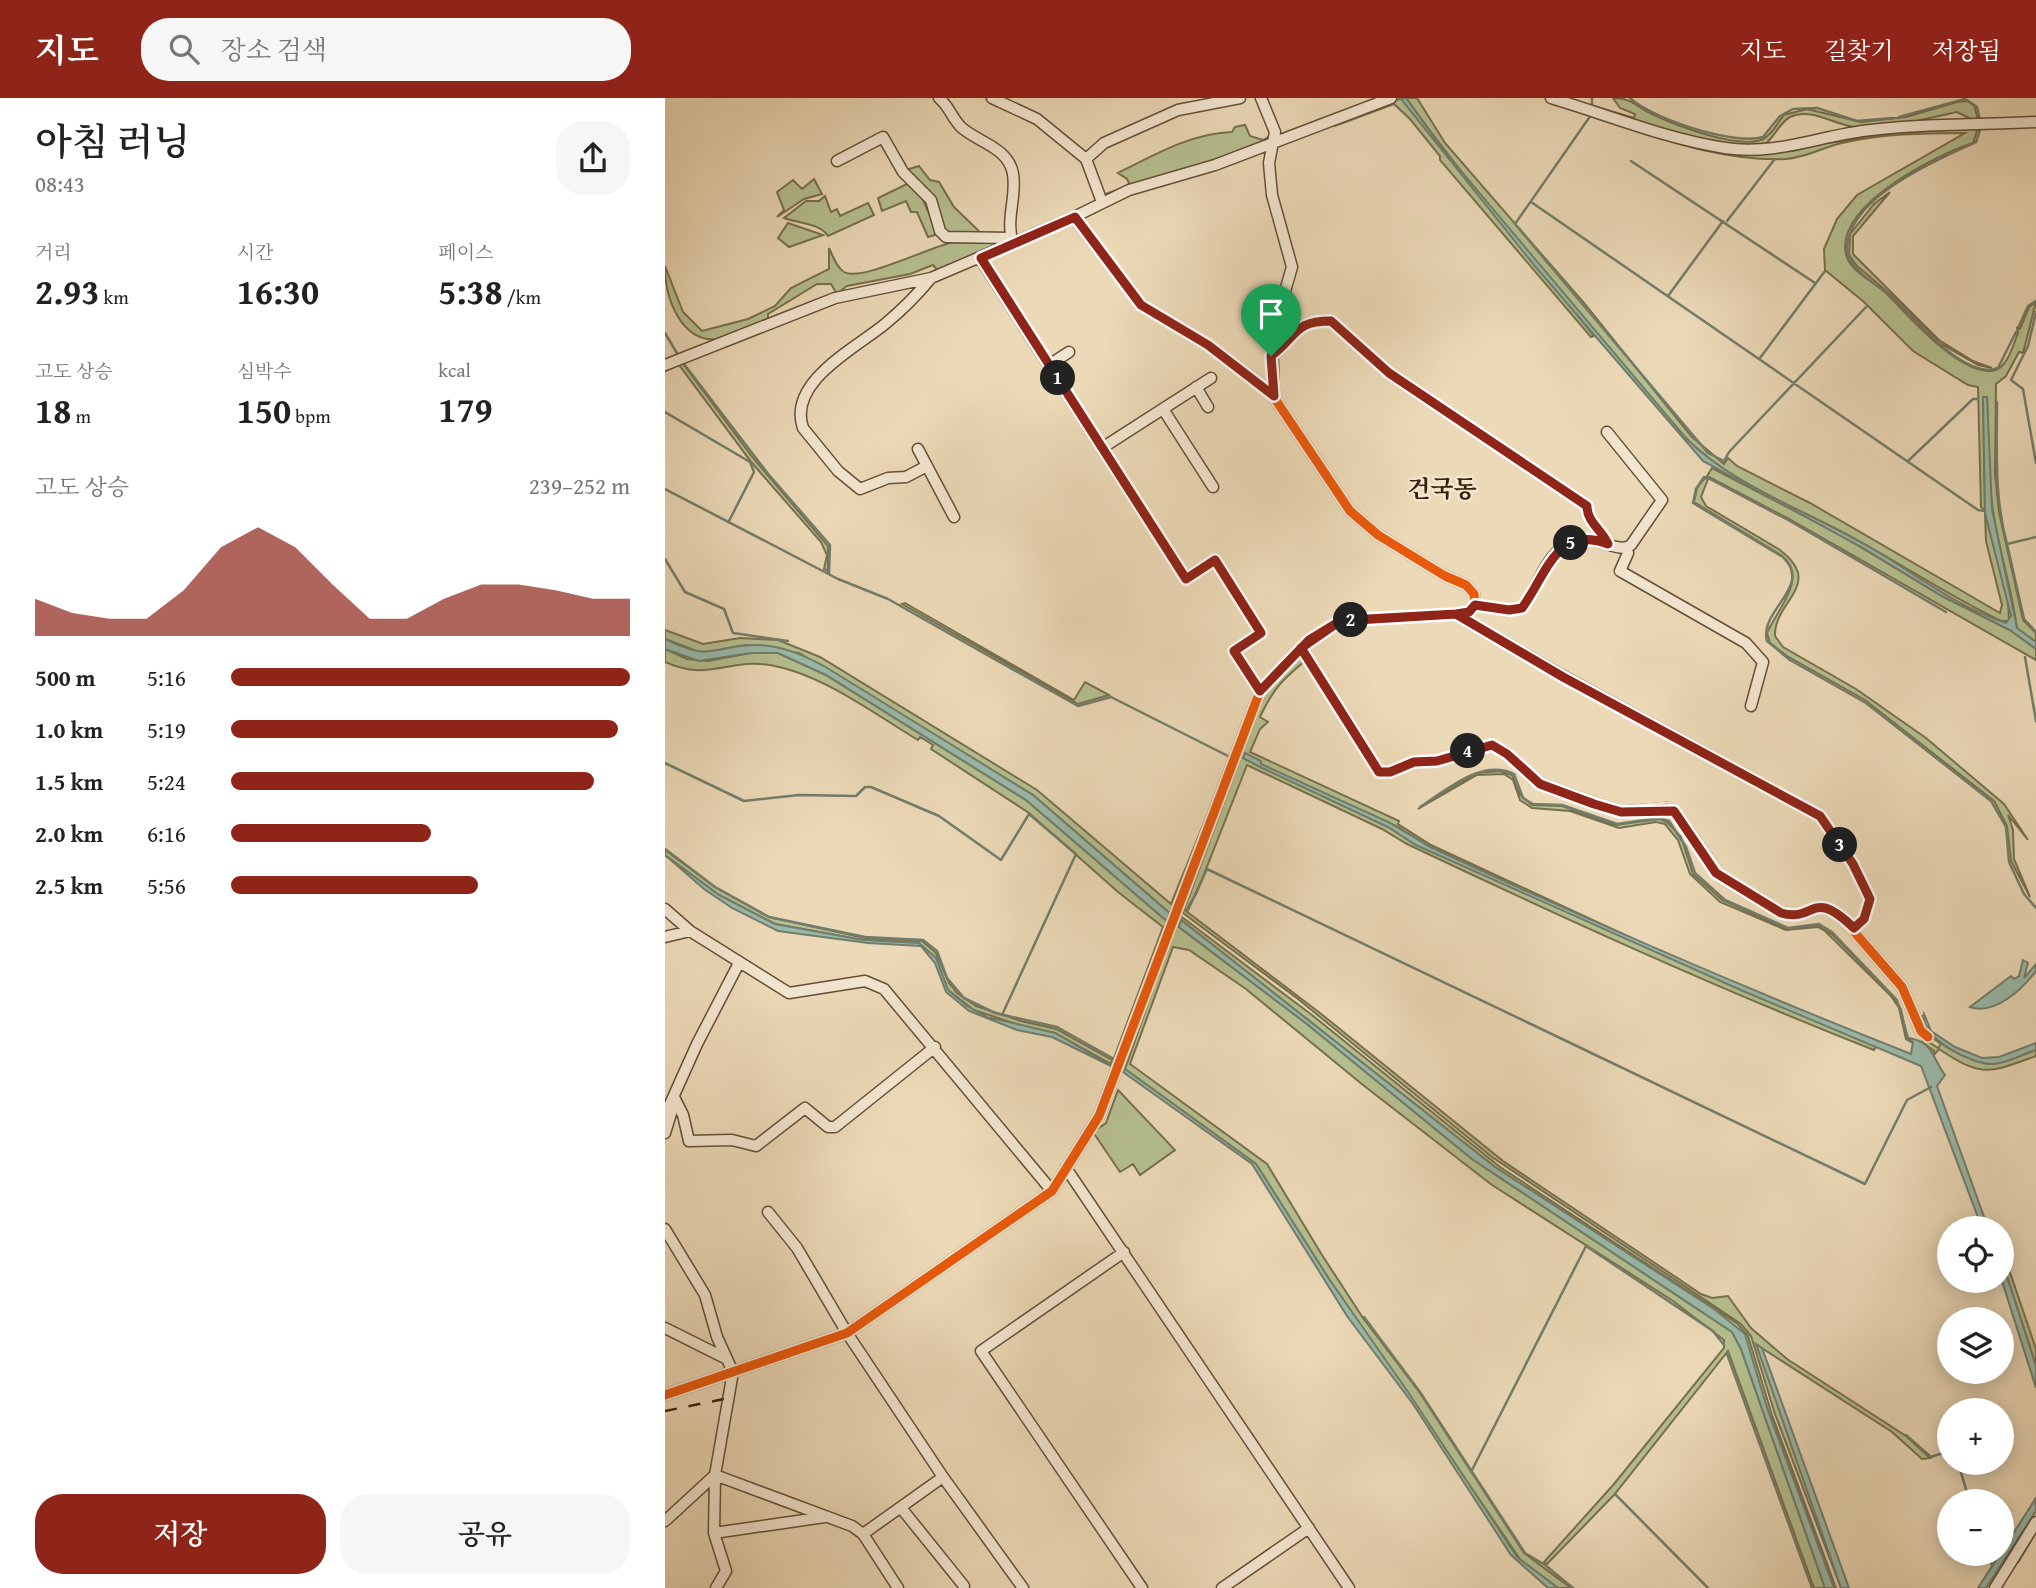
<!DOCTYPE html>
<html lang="ko">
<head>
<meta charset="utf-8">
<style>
  :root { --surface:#fff; --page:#f6f6f6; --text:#222; --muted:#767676; --accent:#8f2418 }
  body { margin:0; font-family:"Gentium Book Plus","Noto Serif KR",serif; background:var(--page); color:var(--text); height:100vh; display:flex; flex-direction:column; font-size:26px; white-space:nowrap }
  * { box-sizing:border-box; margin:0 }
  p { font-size:23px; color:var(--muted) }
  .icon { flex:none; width:38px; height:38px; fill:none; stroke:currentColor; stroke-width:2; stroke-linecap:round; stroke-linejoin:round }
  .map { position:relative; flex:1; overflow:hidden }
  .side { display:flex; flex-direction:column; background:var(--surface); width:665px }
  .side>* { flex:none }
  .tools { position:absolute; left:1272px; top:1118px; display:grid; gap:14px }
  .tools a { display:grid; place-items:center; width:77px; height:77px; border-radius:50%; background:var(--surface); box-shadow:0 4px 18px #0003; font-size:35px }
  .pin { position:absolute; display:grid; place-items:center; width:60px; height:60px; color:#fff; margin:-72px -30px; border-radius:50% 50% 50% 0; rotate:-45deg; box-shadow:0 0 7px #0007 }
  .pin .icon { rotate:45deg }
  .km { position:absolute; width:35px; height:35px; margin:-18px; border-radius:50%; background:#222; color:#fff; font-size:19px; line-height:35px; text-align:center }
  .round { display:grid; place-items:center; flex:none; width:74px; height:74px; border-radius:28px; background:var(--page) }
  .head { display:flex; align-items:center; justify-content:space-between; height:119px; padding:0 35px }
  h1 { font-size:38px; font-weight:600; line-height:52px }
  .metrics { display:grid; grid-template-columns:repeat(3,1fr); gap:10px; height:119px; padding:7px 35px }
  .metrics div { display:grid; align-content:center }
  .metrics b { font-size:35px; font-weight:600 }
  .metrics small { font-size:19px; font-weight:400 }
  .metrics p { font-size:19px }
  .chart { height:196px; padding:14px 35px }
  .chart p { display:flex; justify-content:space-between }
  .chart svg { width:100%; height:126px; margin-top:7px; fill:var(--accent); opacity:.7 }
  .primary-button { display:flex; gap:14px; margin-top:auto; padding:14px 35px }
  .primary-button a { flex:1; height:80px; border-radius:28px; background:var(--accent); color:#fff; font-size:28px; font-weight:600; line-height:80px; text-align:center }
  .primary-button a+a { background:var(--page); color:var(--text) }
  ul { padding:0 35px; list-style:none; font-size:23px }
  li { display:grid; grid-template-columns:112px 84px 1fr; align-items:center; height:52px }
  li i { height:18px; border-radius:9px; background:var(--accent) }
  header { display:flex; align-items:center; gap:42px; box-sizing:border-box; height:98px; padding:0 35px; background:var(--accent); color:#fff }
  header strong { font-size:33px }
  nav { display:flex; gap:38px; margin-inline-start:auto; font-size:24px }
  .search { width:490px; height:63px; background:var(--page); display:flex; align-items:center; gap:18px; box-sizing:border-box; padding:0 24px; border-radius:28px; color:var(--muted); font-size:26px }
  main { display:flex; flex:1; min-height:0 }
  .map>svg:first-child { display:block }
  .green { fill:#b6c090; stroke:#78704e; stroke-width:2; fill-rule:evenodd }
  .water { fill:#99baab; stroke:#737d6b; stroke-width:2 }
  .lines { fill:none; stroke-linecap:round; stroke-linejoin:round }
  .stream { stroke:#737d6b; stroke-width:2.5 }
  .minor-casing { stroke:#664f37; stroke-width:13 }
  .minor { stroke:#f3e6d0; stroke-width:10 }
  .rail { stroke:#3a210c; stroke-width:2.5; stroke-dasharray:12 12; stroke-linecap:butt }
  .cycleway-casing { stroke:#f3e6d0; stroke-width:13 }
  .cycleway { stroke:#e8590c; stroke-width:9 }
  .route-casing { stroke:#fff; stroke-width:14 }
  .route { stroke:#8f2418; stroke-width:9 }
  .labels { text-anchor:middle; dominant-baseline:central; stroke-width:5; stroke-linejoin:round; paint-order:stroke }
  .quarter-label { font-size:24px; font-weight:bold; fill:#3a210c; stroke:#f3e6d0 }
</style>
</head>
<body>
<header>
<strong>지도</strong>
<div class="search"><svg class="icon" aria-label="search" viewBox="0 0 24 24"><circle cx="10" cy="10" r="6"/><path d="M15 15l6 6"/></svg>장소 검색</div>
<nav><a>지도</a><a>길찾기</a><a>저장됨</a></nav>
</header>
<main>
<section class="side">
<div class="head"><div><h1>아침 러닝</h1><p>08:43</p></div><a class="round"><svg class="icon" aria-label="share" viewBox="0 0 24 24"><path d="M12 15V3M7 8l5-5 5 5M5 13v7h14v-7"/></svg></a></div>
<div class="metrics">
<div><p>거리</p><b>2.93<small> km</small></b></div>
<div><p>시간</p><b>16:30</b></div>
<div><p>페이스</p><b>5:38<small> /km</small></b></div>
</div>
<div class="metrics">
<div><p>고도 상승</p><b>18<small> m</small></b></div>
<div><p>심박수</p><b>150<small> bpm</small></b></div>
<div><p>kcal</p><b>179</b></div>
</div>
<div class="chart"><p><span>고도 상승</span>239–252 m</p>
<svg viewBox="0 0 160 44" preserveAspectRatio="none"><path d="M0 44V31L10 36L20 38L30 38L40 28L50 13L60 6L70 13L80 26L90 38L100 38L110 31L120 26L130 26L140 28L150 31L160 31V44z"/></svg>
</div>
<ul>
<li><b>500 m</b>5:16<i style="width:100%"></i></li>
<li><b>1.0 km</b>5:19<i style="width:97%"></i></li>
<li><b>1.5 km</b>5:24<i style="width:91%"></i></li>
<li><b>2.0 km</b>6:16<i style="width:50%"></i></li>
<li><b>2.5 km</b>5:56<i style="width:62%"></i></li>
</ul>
<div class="primary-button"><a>저장</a><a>공유</a></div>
</section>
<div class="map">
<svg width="1371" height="1490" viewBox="0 0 1371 1490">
  <rect width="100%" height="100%" fill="#ecd9b7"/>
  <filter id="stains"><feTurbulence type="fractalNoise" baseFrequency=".00286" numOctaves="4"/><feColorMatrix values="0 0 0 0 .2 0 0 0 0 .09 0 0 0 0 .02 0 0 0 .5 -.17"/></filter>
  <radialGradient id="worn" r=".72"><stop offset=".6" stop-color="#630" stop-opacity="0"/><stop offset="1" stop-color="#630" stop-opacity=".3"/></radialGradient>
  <path class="green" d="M737,0L929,238L926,239L775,62V58L745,21L729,6L670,28L669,24Z
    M741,0H752L780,45L919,205L1026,338L1059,366L1063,360L1072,368L1145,405L1335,515L1337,507L1321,443L1320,415L1343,501L1344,523H1336C1282,497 1233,464 1181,436C1127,407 1063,384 1020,339C925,229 826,118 741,0Z
    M948,0C967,0 970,8 987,16C1010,27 1074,52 1098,41C1108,36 1112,25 1119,17L1142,11L1196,24L1241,19L1292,4L1302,3L1309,7L1314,25C1236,29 1132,59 1058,47C1015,40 971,23 928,11L929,8L969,20L970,16L955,10ZM1292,14L1308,22L1099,47C1109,40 1115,24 1125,19C1146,9 1167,26 1189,29C1222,32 1259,21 1292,14Z
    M928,19L1082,55L1128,53L1185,38L1313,30L1308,45C1271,57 1180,103 1180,149C1180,172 1206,181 1221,195C1243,217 1293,276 1327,273C1342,272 1348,247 1353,235L1352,230L1355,231L1364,209L1371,204L1358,255L1354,254L1341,278L1331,286L1330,376L1334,414L1358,522L1371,535V544L1352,531C1347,491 1334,453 1328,413C1322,376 1324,337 1322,299L1318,300L1320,412L1316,409L1313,289L1303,287L1248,253L1199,204L1160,172L1159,151L1172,121L1192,97L1300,35C1259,35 1217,36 1177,45C1159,49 1140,60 1121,61C1054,64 991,38 928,19Z
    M580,27L585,38L598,42L607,37V44L441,98L438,97L465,87L462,81L453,75C489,57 527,35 567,34L570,29Z
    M254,68L265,82L274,84L289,109L317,136L281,134L241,72Z
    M149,81L157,96L139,101L112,119L119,112L112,94L128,82L137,91Z
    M244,85L256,97L273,136L263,139L252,114H246L241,103L217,113L213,100Z
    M1225,94L1188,138V156L1274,242L1308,263L1327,270L1313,267L1273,244L1232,202L1192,168L1184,157L1185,136L1209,106Z
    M160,98L166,114L172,111L175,118L203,105L209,117L163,138C155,125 132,125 119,120L141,103H154Z
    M123,125L158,137L124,149L113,140Z
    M289,144L341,145L274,174L268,167L245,176L182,188L172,196L166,186H152L103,216V223C88,228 71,238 56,241C16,247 0,200 0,168L18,214L37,233L83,221L110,208L126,190L164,171V150C168,158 171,169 179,174C197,184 266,148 289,144Z
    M16,263L88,360L163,448V473L159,471L162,457L156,444L87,365L14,267L0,273Z
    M1047,370L1172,435L1277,498L1345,532L1371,551V562L1124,421L1042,378Z
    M1040,380L1043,381L1036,399L1041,408L1115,452C1160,487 1109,502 1110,538L1118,549L1191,591L1261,640L1339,706L1363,742L1343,717L1348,732L1349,761L1365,799L1346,763L1342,728L1329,703L1200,602L1122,558L1105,545L1102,535C1113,510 1144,480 1116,457L1029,404L1032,390Z
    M240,505L409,602L420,584L444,597L413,606L237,506Z
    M0,532L38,546L75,540L113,542L155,559L372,692L506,806L567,656L508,818L368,697L134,555L81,547L37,555L0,541Z
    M0,551L22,561L43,563L86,555H113L161,577L361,702L504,825L451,968L448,966L449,960L498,829L453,794L364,715L266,651L268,647L255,639L253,642C208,615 157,576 105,567C64,560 43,584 0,564Z
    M637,560L641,562C615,584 609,590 595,619L603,624L595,631L585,654L734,723L733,726L766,747L1001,856L767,750L733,729L578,660L723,729L751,747L1211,949L1209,952C1051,890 896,819 742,746L717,731L582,667L532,794L521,813L655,915L838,1063L1036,1196L1047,1200L1063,1198L1086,1230L1122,1261L1241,1338L1265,1360L1257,1361L1227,1334L1092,1247L1176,1490L1110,1316L1086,1238L1076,1226L827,1059L633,901L518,815L598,599C606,584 620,564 637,560Z
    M835,673L847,677L855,697L867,707L897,708L951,727L994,721L1002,724L1016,739L1028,776L1057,802L1122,831L1152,827L1168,837L1228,898L1236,911L1242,940L1248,945L1241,941L1234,910L1226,898L1160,833L1153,829L1121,832L1055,804L1025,776L1013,742L1000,726L991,724L954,730L905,713L867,710L855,702L848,682L839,676L812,677L753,711L811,675Z
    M0,752L50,789L104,819L200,840L257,843L271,855L284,885L292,895L311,908L356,923L391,931L447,962L446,966L390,935L360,929L309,912L283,892L271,860L254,845L198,842L110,826L54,797L0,757Z
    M514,817L647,917L835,1069L1073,1226L1083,1238L1107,1317L1171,1490L1102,1310L1079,1236L1049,1211L830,1069L516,822L514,829L642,926L807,1061L1067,1234L1076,1251L1160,1490H1149L1063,1253L949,1397L882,1466L879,1464L949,1386L1059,1250V1242L1008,1203L827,1087L698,987L581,891L524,852L508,849L465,966L602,1066L657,1157L698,1220L755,1295L859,1455L906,1490H893L857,1464L664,1181L591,1066L460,971Z
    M1257,918C1266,948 1304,965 1334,964C1345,964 1360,955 1371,952V958C1324,975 1317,980 1274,951L1269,957V953L1257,944L1258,940L1273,950L1276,946L1265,938L1253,919Z
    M453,992L510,1052L475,1077L468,1066L455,1074L428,1034L441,1025Z
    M1337,1151L1371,1251V1268L1337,1163Z"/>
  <path class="water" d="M741,0L779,53L1020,339C1066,387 1146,415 1204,449C1248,474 1292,509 1341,525L1346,518L1320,415L1318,299H1322L1327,411L1352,530L1371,544V551L1345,532L1277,498L1200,451L1038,363L869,167L736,1Z
    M0,541C47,565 48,547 91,547C116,547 138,557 159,568L368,697L508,818L504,825L361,702L161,577L113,555H86L34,563L0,551Z
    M580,655L596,663V666L723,724L767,750C925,823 1084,892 1246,956L1248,944L1243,940C1268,943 1267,960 1280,977L1272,988L1323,1130H1317L1256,968L1078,893L751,747L723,729L595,669L578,660Z
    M0,757L54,797L110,826L198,842L254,845L271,860L283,892L302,908L322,919L390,935L450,970L387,939L352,932L304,913L281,894L270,865L256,848L203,845L113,833L67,810L39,791Z
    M516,822L830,1069L1049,1211L1080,1236L1102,1310L1169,1490H1160L1076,1251L1067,1234L807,1061L642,926L514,829Z
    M1358,862L1363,865L1359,880L1371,866V873C1358,890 1330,918 1305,909L1346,878L1349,881L1354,878Z
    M1259,916L1266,933L1290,949L1317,960L1334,959L1371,945V952C1358,956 1342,965 1329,966C1308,968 1254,939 1259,916Z
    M460,971L591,1066L664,1181L743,1294L852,1459L893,1490H883L846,1457L748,1306L682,1218L587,1066L458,974Z
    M1337,1163L1371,1268V1290L1337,1183Z
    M1091,1246L1097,1250L1184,1490H1176Z
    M1371,1400V1413L1321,1490H1313Z"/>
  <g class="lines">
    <path class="stream" d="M927,0V11
      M965,0C986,20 1069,48 1098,39L1115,18L1128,11L1152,10L1192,23L1228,20
      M926,17L850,126L1043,355L1059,363L1064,354L1201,209
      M1234,19L1300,1L1312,9L1315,22
      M1315,32L1311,44C1271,62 1178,101 1182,155C1189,175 1213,187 1228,200C1250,220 1299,283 1333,270L1351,234
      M966,63L1150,185
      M866,104L1313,412L1320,413
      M1062,123L1109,62
      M1003,198L1058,123
      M1371,214L1363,248L1346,282L1358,291L1371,365
      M1353,230L1363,208L1371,203
      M0,235L13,257
      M1095,260L1160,173
      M19,266L104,377L165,447L164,476
      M0,273L8,269
      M1332,304C1332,352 1329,399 1342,446L1371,439
      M0,314L85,364L89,374L64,423
      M1243,363L1308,301H1313
      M0,391L173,481L223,501L413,608L446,599L563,658
      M1342,446L1359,521L1371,534
      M0,461L20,494L59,511L68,535L123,543
      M1281,514L1125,423L1043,380L1039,379L1031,391L1028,405L1118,459C1149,488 1093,513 1102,543L1125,562L1201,605L1326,703L1341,729L1344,764L1359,796L1371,810
      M1360,559L1371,623
      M0,665L79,703L134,697L191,698L200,689H206L274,718L336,762L364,716L411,756L337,917
      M755,709C780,693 817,660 849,676L858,700L868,706L897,707L952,726L994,720L1004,723L1021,749L1030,775L1060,802L1123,830L1154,826L1167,834L1232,902L1243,940
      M0,751L50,789L104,819L200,839L258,842L272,853L282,880L299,900L330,915L392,929L449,961L447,966
      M522,814L542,771L1200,1086L1242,1002L1266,989
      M699,1219L755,1294L860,1455L880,1467L908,1490
      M1062,1256L1147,1490
      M1241,1337L1266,1359L1284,1353
      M1293,1365L1305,1404
      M806,1374L921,1148L1048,1233L1059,1247
      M950,1396L1043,1490
      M1323,1456L1327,1467
      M1353,1464L1371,1434"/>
    <defs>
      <path id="minor" d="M274,0C285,9 287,21 297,30C313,44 344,50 348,76C352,99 340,122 348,145
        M327,0L372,21L421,61L437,104
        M596,0L610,34L604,65L607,97L627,169L607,238L609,298
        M886,0C943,17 1001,41 1060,50C1111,58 1156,37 1206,32C1260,25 1317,27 1371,24
        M421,61L439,45L513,12L575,0
        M172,63L218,39L238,74L266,102L275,133L281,139L346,140
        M315,160L521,481L550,462L596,535L569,553L595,593
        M606,259C634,237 627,222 666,223L724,275L922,408C922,424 936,431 943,446
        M0,267L170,200L266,180L409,119L464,92L550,67L726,0
        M384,267L404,254
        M531,289L543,309
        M498,311L548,389
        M437,350L546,280
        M253,351L289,419
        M262,368L241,379L223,380L195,391L173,373L138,330C122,284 191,250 220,226C237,212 252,197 266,180
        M961,451L963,455L955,473L1081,545L1098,564L1086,608
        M810,507L843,512L857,510C870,493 878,467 893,453C923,425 950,459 966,447L997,402L942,334
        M791,516L898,578L1155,718L1188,766L1205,801L1199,821L1189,830
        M636,550L714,674H725L749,664L772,663L827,647L843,656L868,681L886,690L956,714L1003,710L1009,713L1058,781L1116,815L1134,816L1157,809L1172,814L1237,889L1256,933L1263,939
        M0,811L25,833L124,895L200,883L219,891L387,1093
        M0,839L25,833
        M9,999L18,1017L24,1043L67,1042L91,1048L140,1010L163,1029H170L270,949
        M1,1015L32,946L74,865
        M0,1035L8,1009
        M401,1070L684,1490
        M103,1114L132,1150L182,1235L278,1379L358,1490
        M0,1131L40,1197L52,1239L62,1261
        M459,1154L316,1253L477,1490
        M0,1230L62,1261L68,1274L50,1377L0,1423
        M0,1297L182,1235L387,1093L434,1018L595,593L644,542L675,523L804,515L810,507L809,496L801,487L780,478L713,437L685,413L604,292L543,247L476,207L409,119
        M237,1411L299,1488
        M49,1435L160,1419
        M198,1436L278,1379
        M51,1490L61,1473L49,1435L50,1377L187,1428L198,1436L233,1490
        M557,1490L644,1430
        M1330,1490L1371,1424"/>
    </defs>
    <use href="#minor" class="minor-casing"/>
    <use href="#minor" class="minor"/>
    <path class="rail" d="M0,1313L64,1300"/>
    <defs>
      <path id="cycleway" d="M636,550L714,674H725L749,664L772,663L827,647L843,656L868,681L886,690L956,714L1003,710L1009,713L1058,781L1116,815L1134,816L1157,809L1172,814L1237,889L1256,933L1263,939
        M0,1297L182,1235L387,1093L434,1018L595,593L644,542L675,523L804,515L810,507L809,496L801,487L780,478L713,437L685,413L604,292L543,247L476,207L409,119"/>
    </defs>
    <use href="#cycleway" class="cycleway-casing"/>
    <use href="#cycleway" class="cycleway"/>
  </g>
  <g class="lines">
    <defs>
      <path id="route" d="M606,258L609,298L543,247L476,207L410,119L316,160L521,481L550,462L596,535L569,553L595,593L644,542L675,523L791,516L898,579L1155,718L1188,766L1205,801L1199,821L1189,830C1145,788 1152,825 1116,815L1051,775L1009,713L956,714L929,706L875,686L842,656L827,647L772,663L749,664L725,674H714L636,550L675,523L685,522L791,516L804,514L810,507L844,512L857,510C881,478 891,426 943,446C936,431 922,424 922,408L724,275L666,223C628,223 633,238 606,258"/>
    </defs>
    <use href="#route" class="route-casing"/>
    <use href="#route" class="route"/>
  </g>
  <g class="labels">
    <g class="quarter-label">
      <text x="777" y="390">건국동</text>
    </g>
  </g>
  <rect width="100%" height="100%" filter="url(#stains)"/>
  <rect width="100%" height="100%" fill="url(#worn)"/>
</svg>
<div class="tools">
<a><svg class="icon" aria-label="locate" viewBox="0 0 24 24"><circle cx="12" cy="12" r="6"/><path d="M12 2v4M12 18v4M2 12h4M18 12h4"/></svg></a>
<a><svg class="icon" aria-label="layers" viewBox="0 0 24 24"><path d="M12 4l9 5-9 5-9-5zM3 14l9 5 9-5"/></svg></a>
<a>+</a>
<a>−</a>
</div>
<div class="pin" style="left:606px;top:258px;background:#1e9e55"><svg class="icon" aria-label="arrive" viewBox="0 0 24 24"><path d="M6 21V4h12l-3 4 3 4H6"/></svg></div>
<b class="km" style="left:393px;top:280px">1</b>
<b class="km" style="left:686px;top:522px">2</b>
<b class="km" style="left:1175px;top:747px">3</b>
<b class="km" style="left:803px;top:653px">4</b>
<b class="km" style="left:906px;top:445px">5</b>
</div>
</main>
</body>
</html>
